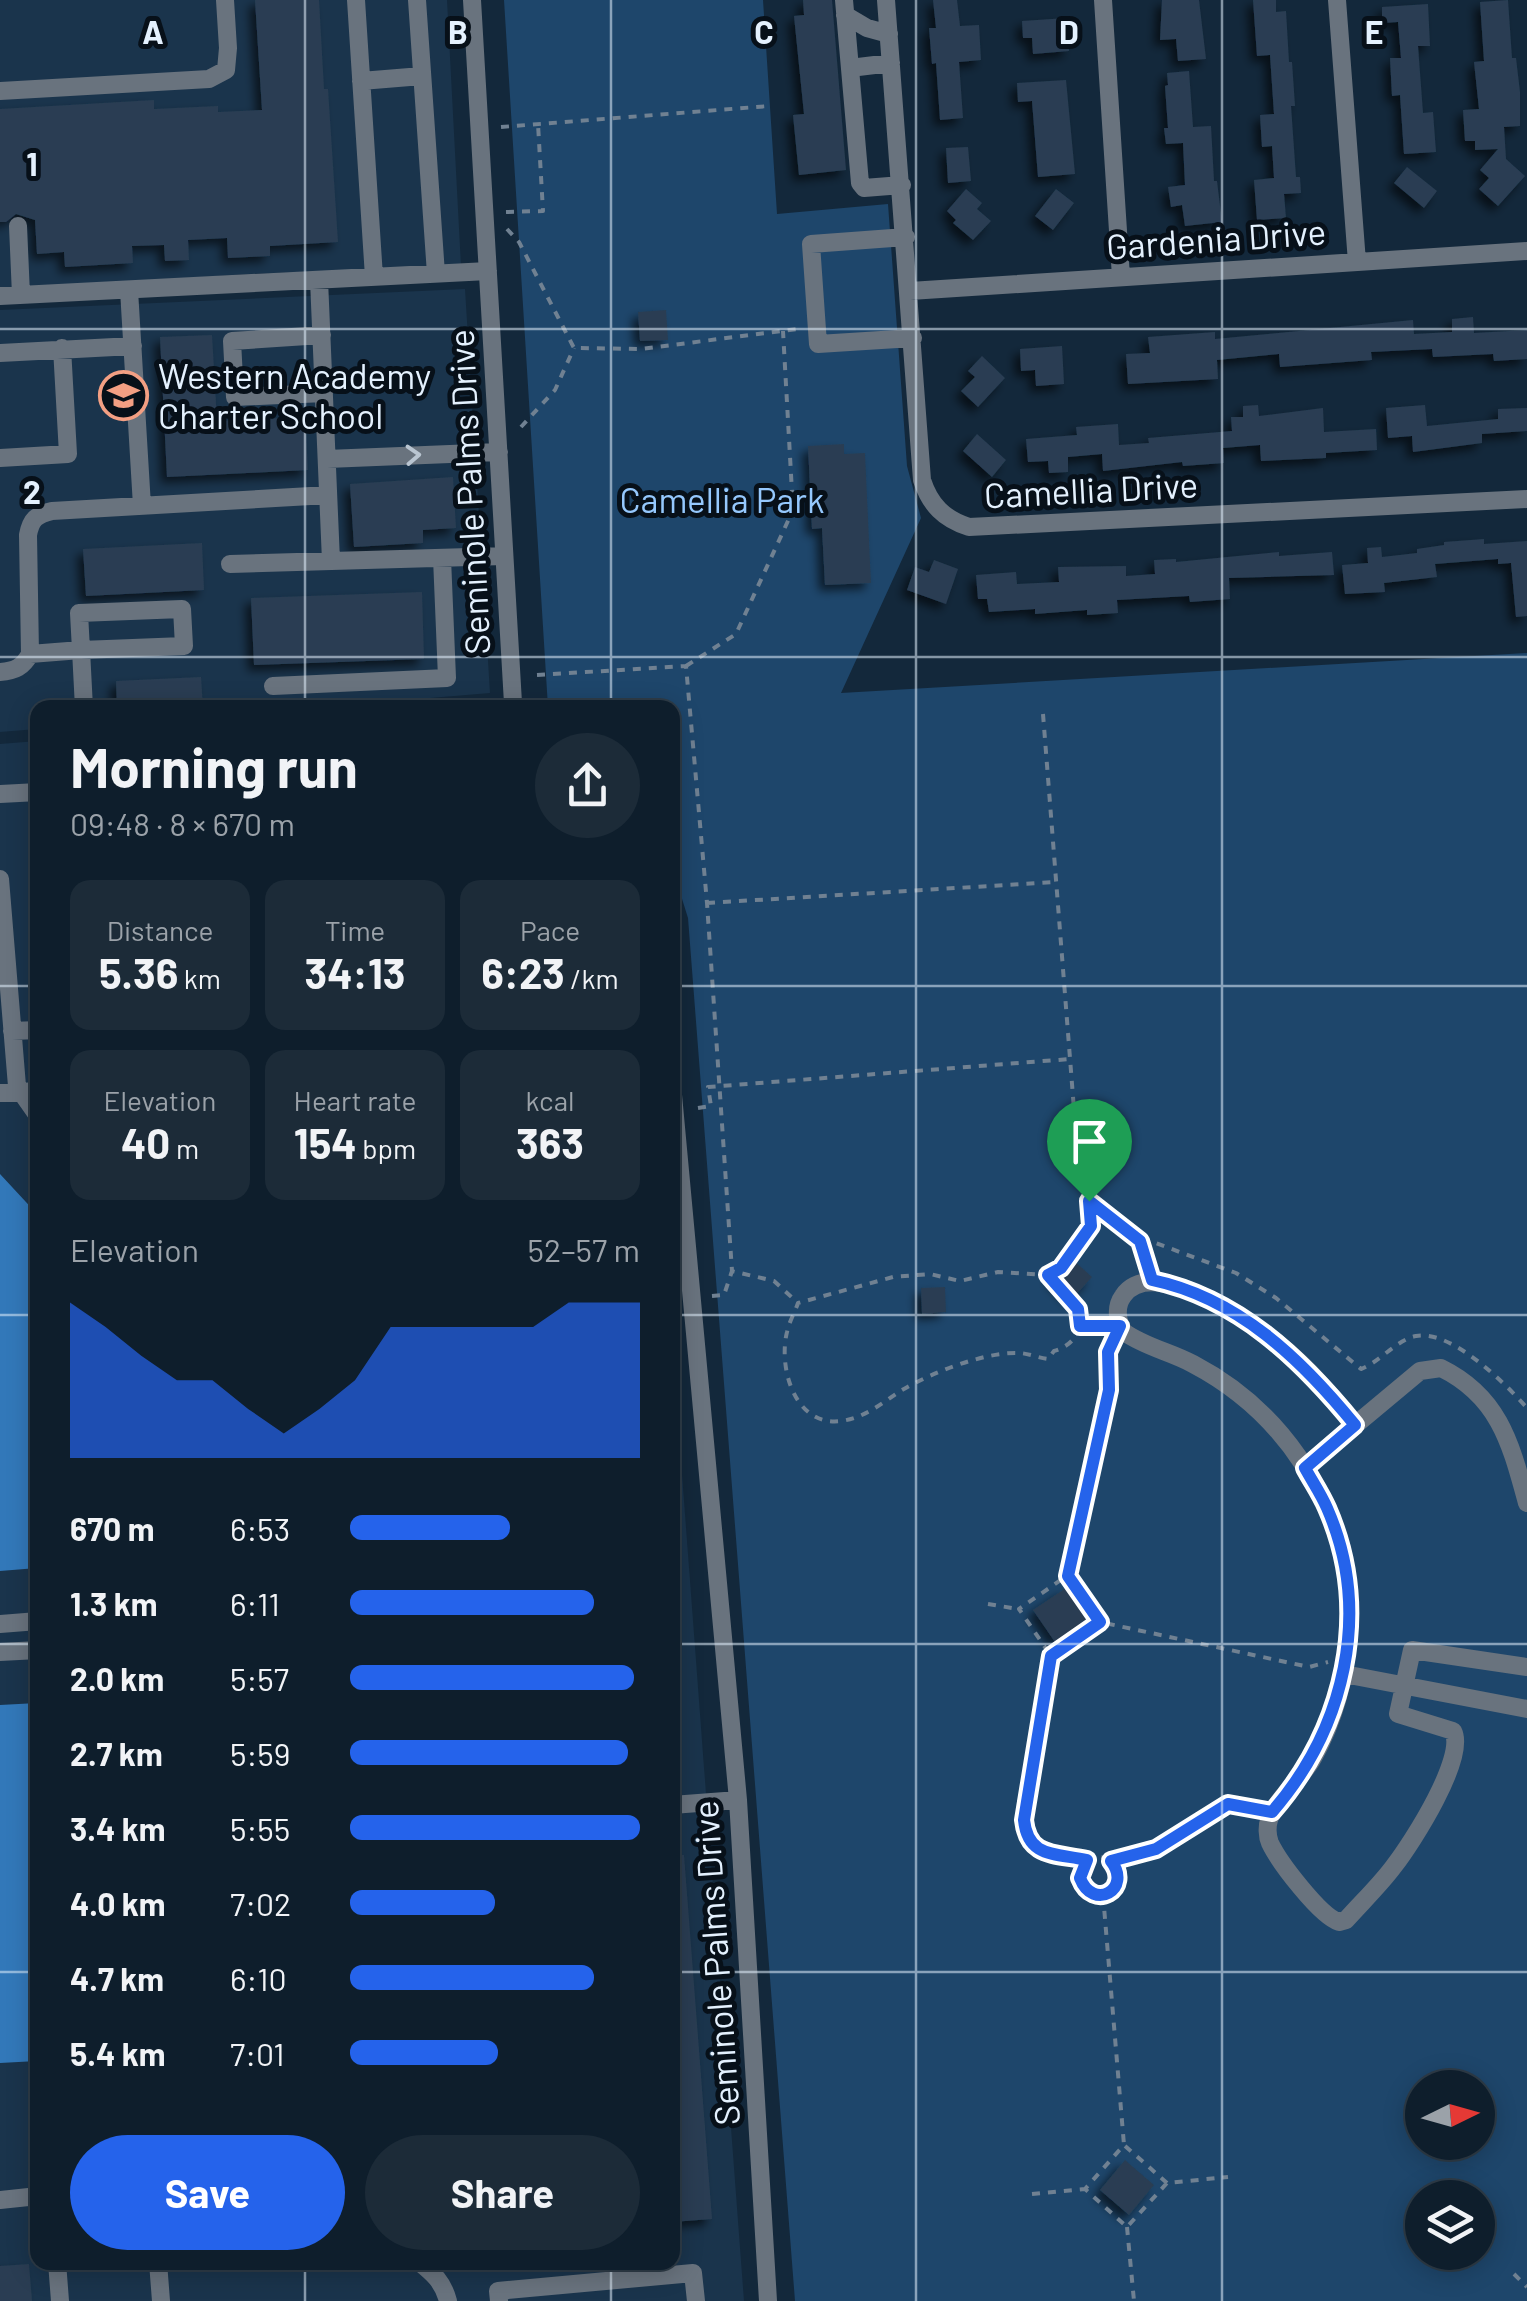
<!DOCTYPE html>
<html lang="en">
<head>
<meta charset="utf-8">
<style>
  :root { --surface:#0e1e2c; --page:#1c2b38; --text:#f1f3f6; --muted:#9ba2a9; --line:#2e3c48; --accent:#2563eb }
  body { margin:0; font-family:Barlow,sans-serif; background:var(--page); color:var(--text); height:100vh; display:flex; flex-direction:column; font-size:38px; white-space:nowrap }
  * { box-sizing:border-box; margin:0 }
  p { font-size:32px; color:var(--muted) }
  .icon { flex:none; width:55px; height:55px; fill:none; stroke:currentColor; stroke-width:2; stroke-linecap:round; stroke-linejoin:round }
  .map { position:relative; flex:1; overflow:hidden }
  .drawer { position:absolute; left:30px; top:700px; width:650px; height:1570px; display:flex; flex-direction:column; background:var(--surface); border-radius:20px; box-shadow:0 5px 25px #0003,0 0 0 2px var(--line) }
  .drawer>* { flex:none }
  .needle { width:65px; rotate:85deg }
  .tools { position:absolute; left:1405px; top:2070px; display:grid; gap:20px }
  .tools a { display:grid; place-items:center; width:90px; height:90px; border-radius:50%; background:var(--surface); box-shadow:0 5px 25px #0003,0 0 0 2px var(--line); font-size:50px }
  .pin { position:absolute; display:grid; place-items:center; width:85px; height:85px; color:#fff; margin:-102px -42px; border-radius:50% 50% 50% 0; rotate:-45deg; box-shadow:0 0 10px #0007 }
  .pin .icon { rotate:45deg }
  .round { display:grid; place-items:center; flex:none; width:105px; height:105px; border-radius:52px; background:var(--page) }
  .head { display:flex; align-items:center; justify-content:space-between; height:170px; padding:0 40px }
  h1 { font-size:55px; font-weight:700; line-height:75px }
  .metrics { display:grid; grid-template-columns:repeat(3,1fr); gap:15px; height:170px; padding:10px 40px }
  .metrics div { display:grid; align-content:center; border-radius:20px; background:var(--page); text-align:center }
  .metrics b { font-size:42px; font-weight:700 }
  .metrics small { font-size:28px; font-weight:400 }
  .metrics p { font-size:28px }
  .chart { height:280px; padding:20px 40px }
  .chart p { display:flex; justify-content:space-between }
  .chart svg { width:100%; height:180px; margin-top:10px; fill:var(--accent); opacity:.7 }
  .button { display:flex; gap:20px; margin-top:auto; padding:20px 40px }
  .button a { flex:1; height:115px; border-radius:60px; background:var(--accent); color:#fff; font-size:40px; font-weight:700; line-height:115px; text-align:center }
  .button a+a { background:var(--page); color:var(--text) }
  ul { padding:0 40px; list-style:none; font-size:32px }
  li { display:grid; grid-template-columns:160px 120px 1fr; align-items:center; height:75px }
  li i { height:25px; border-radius:12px; background:var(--accent) }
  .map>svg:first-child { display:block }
  .built { fill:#1a344c }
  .green { fill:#1e466b; fill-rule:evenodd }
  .water { fill:#3278b9 }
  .building { fill:#293e53; filter:url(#shadow) }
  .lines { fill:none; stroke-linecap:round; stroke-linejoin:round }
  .path { stroke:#708192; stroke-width:4; stroke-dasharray:8 8; stroke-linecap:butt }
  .minor { stroke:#69737e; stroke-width:18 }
  .oneway { stroke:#b9c5d1 }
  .route-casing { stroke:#fff; stroke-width:20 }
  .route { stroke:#2563eb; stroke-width:12 }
  .grid { fill:none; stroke:#e4f1fe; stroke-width:2.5; stroke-opacity:0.55 }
  .labels { text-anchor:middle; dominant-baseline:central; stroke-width:10; stroke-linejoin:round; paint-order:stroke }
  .street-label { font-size:35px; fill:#e4f1fe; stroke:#071019 }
  .poi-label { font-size:35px; fill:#e4f1fe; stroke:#071019; text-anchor:start }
  .park-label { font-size:35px; fill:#95c8fd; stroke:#071019 }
  .grid-label { font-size:32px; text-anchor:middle; font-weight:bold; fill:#e4f1fe; stroke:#071019; stroke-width:10; stroke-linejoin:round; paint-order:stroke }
</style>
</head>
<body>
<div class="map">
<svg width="1527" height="2301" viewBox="0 0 1527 2301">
  <defs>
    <filter id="shadow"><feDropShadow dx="-6" dy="6" stdDeviation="5" flood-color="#0009"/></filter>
  </defs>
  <rect width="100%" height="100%" fill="#13283b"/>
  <path class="built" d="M0,0H447L461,266L248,274L0,290Z
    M465,289L490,693L311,708H38L37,729L0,732V310Z
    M37,741L38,2262H672L673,1354L744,2301H0V744Z"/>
  <path class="green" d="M504,0H763L777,214L888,204L907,466L921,518L841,693L1527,653V2301H795L688,918L673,870L672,708L548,707ZM1422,2088H1478V2142H1422ZM1422,2198H1478V2252H1422Z"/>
  <path class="water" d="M0,1174L38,1215L37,1568L0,1571Z
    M37,1703V2061L0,2063V1705Z"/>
  <path class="building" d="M255,0H319L324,89H328L338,242L270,246V256L228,258L227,238L188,240L189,260L165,261L164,245L132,246L133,263L65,267L64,252L37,254L35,220L16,214L6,222H0V109L154,100V109L218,106V112L262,110Z
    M803,0H832L846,170L799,175L793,115L804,114L794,16L804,15Z
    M933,0H957L960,26L979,25L981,60L959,62L963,118L940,120L936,63L932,64L929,28H936Z
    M1162,0H1199L1206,59L1178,61L1176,39L1160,40Z
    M1253,0H1276V12L1286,11L1289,62H1292L1295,106H1291L1296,177H1300L1301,193L1284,194L1286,218L1257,220L1254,180L1274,178L1272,146L1262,147L1260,115L1274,114L1270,55L1257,56Z
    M1508,0L1512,58H1516L1520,92V126L1504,127L1506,159L1525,176L1498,206L1479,189L1489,178L1480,170L1498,149L1475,150V141H1465L1463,110L1479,109L1474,62L1484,61L1480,2Z
    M1428,4L1430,46H1418L1423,113L1433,112L1436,152L1404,154L1400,95L1392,96L1390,58H1401L1398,22L1382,23V7Z
    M1067,18L1069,51L1033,54L1032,38H1023L1022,21Z
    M1189,71L1193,127L1211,126L1214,181H1217L1222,222L1185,226L1182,205L1171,207L1168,187L1185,185L1183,143L1166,144L1164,128H1168L1165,86L1168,85L1167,73Z
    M1066,80L1075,174L1038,177L1032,101L1018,102L1017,83Z
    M968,147L971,181L948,183L946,148Z
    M1407,167L1437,191L1424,208L1394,183Z
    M966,189L982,203L977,209L991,221L973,240L953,223L956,220L947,211Z
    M1056,189L1074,203L1053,230L1035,216Z
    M666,310L668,340L640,341L638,312Z
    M1473,317L1474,333L1527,330V359L1494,361L1493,354L1433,357L1432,349L1371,352L1372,360L1280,367L1279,354L1217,360L1218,379L1128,384L1126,354L1150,353L1148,337L1215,332V339L1413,320L1414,334L1452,332V319Z
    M212,335L217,421L305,417L308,470L167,477L160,337Z
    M1062,346L1064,384L1036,386L1035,370L1021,371L1020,349Z
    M982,356L1005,378L978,407L961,391L975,377L968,371Z
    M1258,405L1259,416L1323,408L1324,432L1376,429L1377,450L1326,453V458L1261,461L1260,445L1223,448L1224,463L1183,466L1182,462L1103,471L1102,454L1068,457V472L1049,473L1048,461L1028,462L1026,439L1077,435L1076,427L1118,424L1119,445L1149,443L1148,438L1232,431L1231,417H1243V406Z
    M1425,405L1427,426L1498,419V409L1527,408V431L1482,434V443L1413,452L1412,436L1388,438L1386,408Z
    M977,434L1006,460L992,477L963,451Z
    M844,444V454L865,453L871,583L825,585L822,528L812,529L808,446Z
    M453,477L456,528L423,530V543L354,547L350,484Z
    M1484,539V544L1527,541V616L1516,617L1511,563L1498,564V559L1435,564L1437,577L1384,583L1385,592L1345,594L1342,565L1368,563L1367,548L1381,547L1382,557L1417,553V549L1444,545V542Z
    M202,543L204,590L86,596L83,549Z
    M1279,552V556L1332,552L1334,575L1229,578L1230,599L1190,602L1189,596L1117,600L1118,613L1087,615V610L1035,614V609L989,612L987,599H978L976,575L1016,572L1017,584L1059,582L1058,567L1126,566V576L1155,574L1154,560L1176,559V562Z
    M934,560L958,569L946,604L907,590L915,567L929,572Z
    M422,592L424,659L254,665L251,598Z
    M201,677L203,708H117L116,681Z
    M1071,1258L1092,1277L1073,1298L1053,1279Z
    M945,1287L946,1312L922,1314L921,1288Z
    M1066,1588L1087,1620L1055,1642L1033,1610Z
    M672,1855H684L712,2219L672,2222Z
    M1125,2160L1154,2185L1129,2215L1100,2190Z
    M29,2264L32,2301H0V2266Z"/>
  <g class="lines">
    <path class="path" d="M501,127L769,106
      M506,212L543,211L538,124
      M507,229L519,242L574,348L641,349L797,329
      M521,427L555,390L574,348
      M686,666L736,634L793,510L783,331
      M537,675L686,666L707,903L732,1271
      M1043,714L1080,1186L1089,1201L1141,1241L1147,1264
      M707,903L1056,882
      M698,1108L711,1106L708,1087L1070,1059
      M1141,1241L1153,1242L1236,1273L1276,1298L1361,1369C1380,1362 1396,1340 1416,1336C1451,1329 1506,1384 1527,1408
      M1048,1275C1056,1285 1069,1295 1076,1306C1088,1325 1074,1346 1054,1351L1048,1359C1038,1358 1028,1353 1018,1353C984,1352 931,1373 902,1390C883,1402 865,1418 841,1421C795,1427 778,1368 787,1332C789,1322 795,1312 798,1303L893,1277L930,1274L960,1281L998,1272L1048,1275L1061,1268L1091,1226L1089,1201
      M712,1296L724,1295L732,1271L774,1281L798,1303
      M1081,1326H1102
      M1068,1575L1109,1390L1111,1345
      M988,1604L1018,1609
      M1100,1622L1051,1656L1019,1609L1068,1575L1100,1622L1309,1667L1328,1662
      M1051,1657L1024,1819C1027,1858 1055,1853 1087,1860
      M1080 1876a19 19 0 1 1 38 0a19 19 0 1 1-38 0Z
      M1111,1861L1156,1849L1229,1804L1257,1809
      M1103,1895L1124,2145
      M1167,2183L1124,2145L1085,2189L1127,2227L1167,2183L1228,2177
      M1032,2194L1085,2189
      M1127,2227L1134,2301
      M1514,2274L1527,2287"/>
    <path class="minor" d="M356,0L374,277
      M417,0L436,274
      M472,0L513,703L516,708
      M844,0L860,183L864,188L902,185
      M886,0L922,480C930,505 944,519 969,527L1527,499
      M1103,0L1121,277
      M1337,0L1357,262
      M845,15L867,28L889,34
      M850,68L891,63
      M361,81L422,76
      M0,91L209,79L226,70L228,48L225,0
      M18,226L21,295
      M906,237L811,244L818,344L913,338
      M319,280L331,561
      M129,290L142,506
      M910,291L1527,251
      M0,296L488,271
      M322,335L232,341L235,397L324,393
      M0,353L133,346
      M0,458L68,454L62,348
      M327,459L499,452
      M230,564L504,556
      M182,609L184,646L81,650L79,613Z
      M30,654L81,650L84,708
      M0,672C15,671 23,667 30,654L28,535C31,519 36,515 52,511L328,495
      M273,686L447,678L442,558
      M0,794L38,792
      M0,879L17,1086L38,1116
      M12,1031L38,1030
      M672,1084L738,1800L768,2301
      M0,1093L38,1091
      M1355,1425C1334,1398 1312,1372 1286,1350C1258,1326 1153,1252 1123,1296C1115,1307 1117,1321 1124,1332C1145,1347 1171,1352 1193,1364C1254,1396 1298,1445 1326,1506C1362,1583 1354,1685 1313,1758C1303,1777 1274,1801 1269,1820C1267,1826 1267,1836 1270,1843C1279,1862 1320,1916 1339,1922L1346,1920C1362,1902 1380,1885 1394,1866C1412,1843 1467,1757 1453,1731L1398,1714L1412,1650L1527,1667
      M1305,1467L1420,1371L1441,1368C1500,1397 1511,1445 1527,1503
      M0,1624L38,1621
      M0,1652L38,1650
      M1344,1674L1527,1709
      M672,1805L738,1800
      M0,2200L38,2196
      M57,2262L60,2301
      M158,2262L161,2301
      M419,2262C434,2274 443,2282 448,2301
      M499,2301L498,2291L693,2273L696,2301"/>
  </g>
  <defs><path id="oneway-chevron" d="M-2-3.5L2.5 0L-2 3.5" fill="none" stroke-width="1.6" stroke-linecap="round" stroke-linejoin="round" transform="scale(2.5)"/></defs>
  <use class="oneway" href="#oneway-chevron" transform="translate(413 455) rotate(-3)"/>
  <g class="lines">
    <defs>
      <path id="route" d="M1089,1201L1140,1241L1152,1280C1238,1298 1301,1359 1355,1425L1305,1468C1312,1481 1321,1494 1327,1508C1373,1613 1344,1729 1272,1812L1228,1804L1156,1849L1111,1861C1133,1889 1093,1912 1080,1878L1087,1860C1055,1853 1028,1858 1024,1820L1051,1656L1100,1622L1068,1576L1109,1390L1108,1352L1120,1326H1080L1078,1309L1048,1275L1061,1268L1091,1226Z"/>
    </defs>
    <use href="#route" class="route-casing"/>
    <use href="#route" class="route"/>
  </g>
  <path class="grid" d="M305,0V708M611,0V708M916,0V2301M1222,0V2301M0,329H1527M0,657H1527M0,986H38M672,986H1527M0,1315H38M672,1315H1527M0,1644H38M672,1644H1527M0,1972H38M672,1972H1527M305,2262V2301M611,2262V2301"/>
  <defs>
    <symbol id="school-ring" viewBox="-11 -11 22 22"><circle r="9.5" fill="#071019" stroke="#f39f83" stroke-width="1.5"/><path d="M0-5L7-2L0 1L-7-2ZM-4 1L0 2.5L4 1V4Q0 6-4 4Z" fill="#f39f83"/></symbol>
  </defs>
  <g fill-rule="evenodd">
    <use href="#school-ring" x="96" y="368" width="55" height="55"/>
  </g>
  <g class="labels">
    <g class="street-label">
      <text transform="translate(1216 238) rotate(-4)">Gardenia Drive</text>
      <text transform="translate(1091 489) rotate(-3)">Camellia Drive</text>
      <text transform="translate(468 492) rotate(-93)">Seminole Palms Drive</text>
      <text transform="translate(715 1963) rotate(-94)">Seminole Palms Drive</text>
    </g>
    <g class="poi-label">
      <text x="158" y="375">Western Academy<tspan x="158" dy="40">Charter School</tspan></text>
    </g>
    <g class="park-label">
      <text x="722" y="499">Camellia Park</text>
    </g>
  </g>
  <g class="grid-label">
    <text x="153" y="44">A</text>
    <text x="458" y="44">B</text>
    <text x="764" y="44">C</text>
    <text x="1069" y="44">D</text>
    <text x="1374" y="44">E</text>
    <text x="32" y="176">1</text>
    <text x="32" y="504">2</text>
  </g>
</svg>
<div class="tools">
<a><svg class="needle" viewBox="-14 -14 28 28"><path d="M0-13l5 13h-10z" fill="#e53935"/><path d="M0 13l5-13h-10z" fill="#9ba2a9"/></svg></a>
<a><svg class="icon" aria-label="layers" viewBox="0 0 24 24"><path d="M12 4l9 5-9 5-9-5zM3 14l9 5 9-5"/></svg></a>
</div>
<div class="pin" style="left:1089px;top:1201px;background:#1e9e55"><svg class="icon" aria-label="arrive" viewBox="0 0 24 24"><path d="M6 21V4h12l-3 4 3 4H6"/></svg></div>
<section class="drawer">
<div class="head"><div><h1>Morning run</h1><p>09:48 · 8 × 670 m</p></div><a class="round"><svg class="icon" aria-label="share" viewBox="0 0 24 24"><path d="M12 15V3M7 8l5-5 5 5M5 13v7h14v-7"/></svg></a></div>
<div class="metrics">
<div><p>Distance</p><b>5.36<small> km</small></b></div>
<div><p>Time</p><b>34:13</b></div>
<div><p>Pace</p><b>6:23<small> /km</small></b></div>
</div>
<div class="metrics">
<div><p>Elevation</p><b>40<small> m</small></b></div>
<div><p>Heart rate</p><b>154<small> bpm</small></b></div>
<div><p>kcal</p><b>363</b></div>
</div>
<div class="chart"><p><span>Elevation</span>52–57 m</p>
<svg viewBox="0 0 160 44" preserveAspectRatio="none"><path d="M0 44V6L10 12L20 19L30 25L40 25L50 32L60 38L70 32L80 25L90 12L100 12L110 12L120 12L130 12L140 6L150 6L160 6V44z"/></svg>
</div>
<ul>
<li><b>670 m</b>6:53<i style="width:55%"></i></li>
<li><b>1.3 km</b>6:11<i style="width:84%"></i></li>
<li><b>2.0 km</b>5:57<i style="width:98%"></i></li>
<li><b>2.7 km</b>5:59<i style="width:96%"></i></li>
<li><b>3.4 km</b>5:55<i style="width:100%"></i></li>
<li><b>4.0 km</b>7:02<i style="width:50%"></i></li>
<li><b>4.7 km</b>6:10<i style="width:84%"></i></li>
<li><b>5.4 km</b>7:01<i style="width:51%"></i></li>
</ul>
<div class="button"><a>Save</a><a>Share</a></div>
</section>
</div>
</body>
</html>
